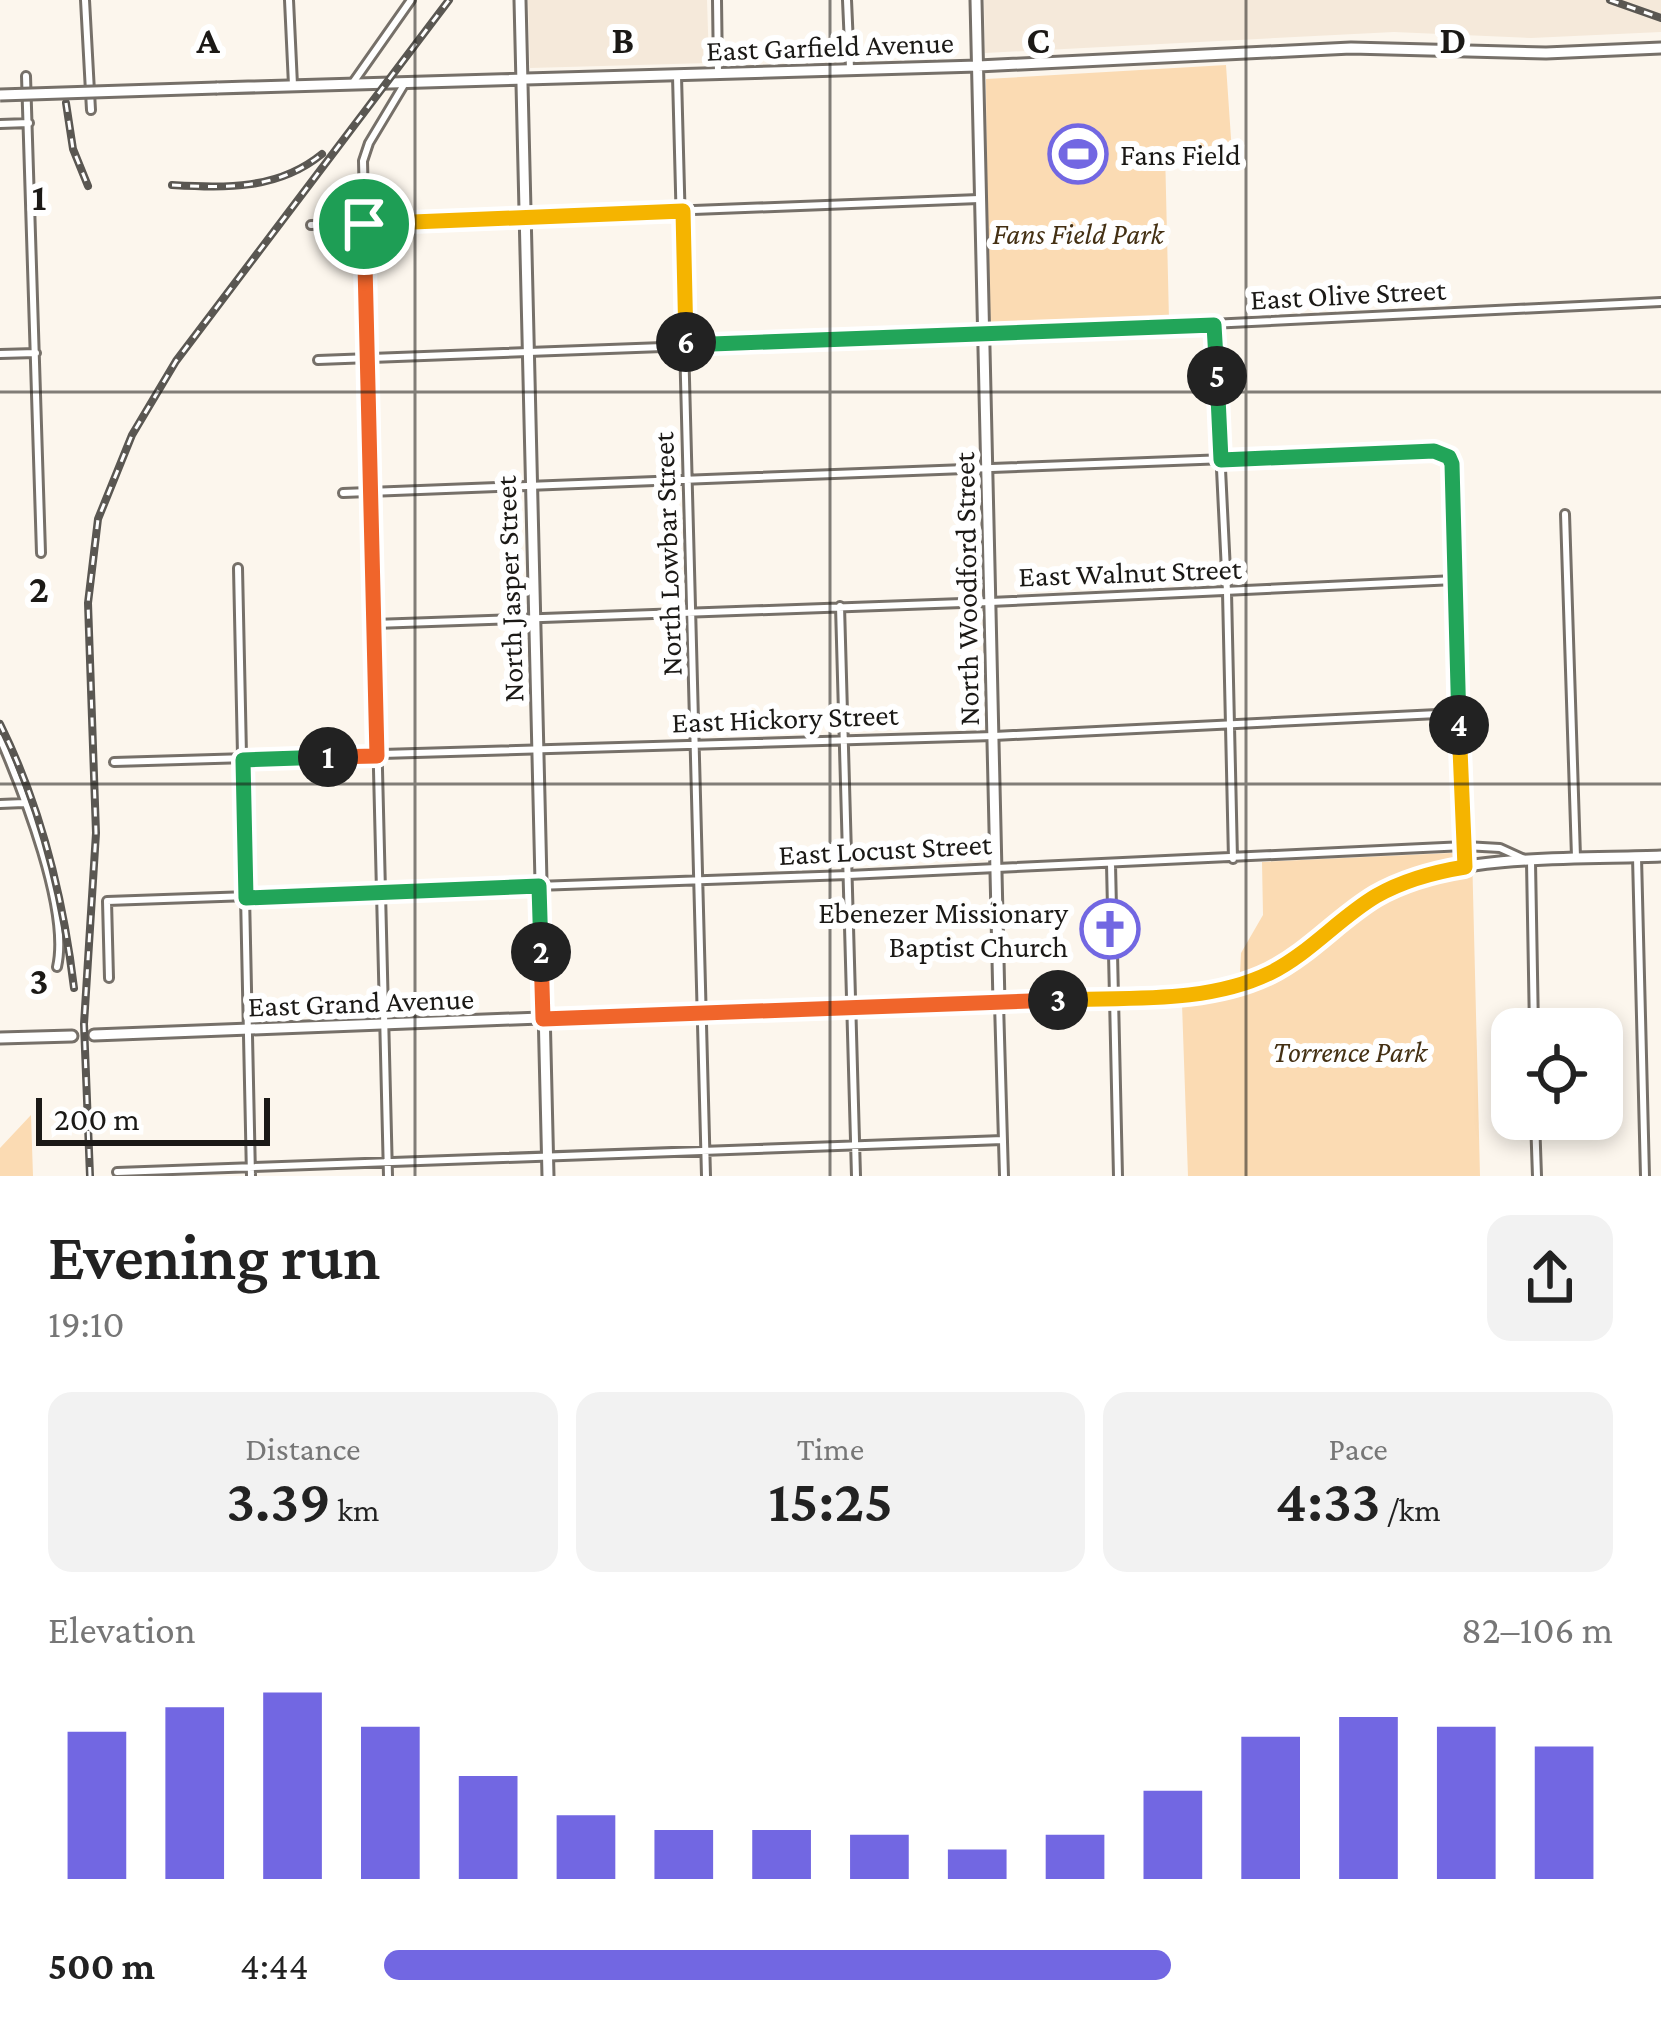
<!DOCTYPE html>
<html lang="en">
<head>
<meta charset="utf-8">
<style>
  :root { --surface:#fff; --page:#f2f2f2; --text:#222; --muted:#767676; --accent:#7267e2 }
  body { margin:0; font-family:"Crimson Pro",serif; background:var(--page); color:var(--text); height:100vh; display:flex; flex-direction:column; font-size:45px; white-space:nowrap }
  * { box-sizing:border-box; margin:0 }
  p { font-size:39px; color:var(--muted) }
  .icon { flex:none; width:66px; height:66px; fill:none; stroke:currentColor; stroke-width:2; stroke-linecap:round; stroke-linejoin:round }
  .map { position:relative; height:1176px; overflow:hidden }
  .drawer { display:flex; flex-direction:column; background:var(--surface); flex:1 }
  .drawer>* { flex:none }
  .fabs { position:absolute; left:1491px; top:1008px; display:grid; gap:24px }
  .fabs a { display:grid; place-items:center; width:132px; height:132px; border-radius:24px; background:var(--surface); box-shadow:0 6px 18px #0003; font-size:60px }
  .scale { position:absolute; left:36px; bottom:30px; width:234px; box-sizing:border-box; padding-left:12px; border:6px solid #1b1916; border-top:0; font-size:33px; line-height:42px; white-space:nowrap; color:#1b1916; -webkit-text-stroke:9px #fff; paint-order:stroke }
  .pin { position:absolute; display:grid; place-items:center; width:102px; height:102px; color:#fff; margin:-51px; border:6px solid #fff; border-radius:50%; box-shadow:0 3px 12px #0007 }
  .km { position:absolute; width:60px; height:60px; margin:-30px; border-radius:50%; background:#222; color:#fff; font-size:33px; line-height:60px; text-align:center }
  .round { display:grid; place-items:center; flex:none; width:126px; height:126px; border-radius:24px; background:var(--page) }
  .overview { display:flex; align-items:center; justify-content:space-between; height:204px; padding:0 48px }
  h1 { font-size:66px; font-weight:600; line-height:90px }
  .figures { display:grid; grid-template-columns:repeat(3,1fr); gap:18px; height:204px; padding:12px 48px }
  .figures div { display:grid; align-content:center; border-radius:24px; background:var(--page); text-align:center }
  .figures b { font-size:60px; font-weight:600 }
  .figures small { font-size:33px; font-weight:400 }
  .figures p { font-size:33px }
  .chart { height:336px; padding:24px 48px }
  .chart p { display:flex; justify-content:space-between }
  .chart svg { width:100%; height:216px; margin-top:12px; stroke:var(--accent); stroke-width:6 }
  ul { padding:0 48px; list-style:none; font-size:39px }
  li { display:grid; grid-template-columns:192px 144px 1fr; align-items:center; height:90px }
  li i { height:30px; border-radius:15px; background:var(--accent) }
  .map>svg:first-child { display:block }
  .built { fill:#f5e9da }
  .green { fill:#fbdbb3 }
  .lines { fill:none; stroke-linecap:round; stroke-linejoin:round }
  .street-casing { stroke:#767069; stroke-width:12 }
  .secondary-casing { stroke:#767069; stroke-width:15 }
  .street { stroke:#fff; stroke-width:6 }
  .secondary { stroke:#fff; stroke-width:9 }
  .rail-casing { stroke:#5a5752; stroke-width:8 }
  .rail { stroke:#fff; stroke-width:3; stroke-dasharray:9; stroke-linecap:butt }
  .secondary-bridge-casing { stroke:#767069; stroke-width:15; stroke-linecap:butt }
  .secondary-bridge { stroke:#fff; stroke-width:9 }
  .split-1-casing { stroke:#fff; stroke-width:24 }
  .split-2-casing { stroke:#fff; stroke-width:24 }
  .split-3-casing { stroke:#fff; stroke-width:24 }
  .split-4-casing { stroke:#fff; stroke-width:24 }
  .split-5-casing { stroke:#fff; stroke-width:24 }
  .split-6-casing { stroke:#fff; stroke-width:24 }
  .split-7-casing { stroke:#fff; stroke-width:24 }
  .split-1 { stroke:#f0652b; stroke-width:15 }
  .split-2 { stroke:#22a559; stroke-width:15 }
  .split-3 { stroke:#f0652b; stroke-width:15 }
  .split-4 { stroke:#f5b400; stroke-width:15 }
  .split-5 { stroke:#22a559; stroke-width:15 }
  .split-6 { stroke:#22a559; stroke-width:15 }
  .split-7 { stroke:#f5b400; stroke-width:15 }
  .grid { fill:none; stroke:#1b1916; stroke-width:3; stroke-opacity:0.55 }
  .labels { text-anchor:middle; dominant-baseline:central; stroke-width:12; stroke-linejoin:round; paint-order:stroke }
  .street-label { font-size:30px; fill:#1b1916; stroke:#fff }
  .poi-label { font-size:30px; fill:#1b1916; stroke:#fff; text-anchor:start }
  .park-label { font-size:30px; font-style:italic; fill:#443013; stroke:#fff }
  .grid-label { font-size:39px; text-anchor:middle; font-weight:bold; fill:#1b1916; stroke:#fff; stroke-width:12; stroke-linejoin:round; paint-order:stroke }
</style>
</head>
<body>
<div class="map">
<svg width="1661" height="1176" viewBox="0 0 1661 1176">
  <rect width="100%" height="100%" fill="#fcf6ed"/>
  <path class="built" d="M528,0H707L709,63L530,68Z
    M984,0H1661V32L1531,38L1394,32L985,53Z"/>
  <path class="green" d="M1226,65L1232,153L1165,150L1169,320L988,330L986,79Z
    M1472,852L1480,1176H1188L1182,1004L1239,992L1241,953L1263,915L1262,862Z
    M31,1115L33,1176H0V1148Z"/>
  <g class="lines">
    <defs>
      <path id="street" d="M85,0L91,110
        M289,0L293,85
        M717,0L718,73
        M847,0L850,68
        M26,76L41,553
        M677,76L706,1176
        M352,84L411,0
        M0,124L29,123
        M311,225L979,199
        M1214,325L1227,592L1233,859
        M0,354L36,353
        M318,360L983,335L1661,302
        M343,493L1434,451L1449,457L1452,464L1465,867
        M1565,514L1576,857
        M238,568L251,1176
        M840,606L856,1176
        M374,624L990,602L1455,580
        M0,738C23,792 70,910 57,967
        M114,762L994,736L1458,713
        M0,804L24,803
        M1637,857L1645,1176
        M1111,864L1118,1176
        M109,978L107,901L848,875L1465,846L1500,848L1531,862L1534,1029
        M999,1003L1004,1176
        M1535,1119L1537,1176
        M117,1172L1003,1140
        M388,1176L363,161L369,143L405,83"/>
      <path id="secondary" d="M520,0L548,1176
        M976,0L999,1003
        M217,88L978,66L1351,48L1546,53L1661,48
        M94,1035L1194,993C1296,981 1321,920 1404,883C1470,854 1587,859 1661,856
        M0,1038L72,1036"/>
    </defs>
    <use href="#street" class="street-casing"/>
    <use href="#secondary" class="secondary-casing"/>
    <use href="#street" class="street"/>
    <use href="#secondary" class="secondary"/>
    <defs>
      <path id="rail" d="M1610,0L1661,18
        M66,103L73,149L88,186
        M172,185C226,188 278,190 322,154
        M0,724C41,807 63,896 74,988
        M90,1176L84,1024L96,833L88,603L98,519L132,435L176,361L449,0"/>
    </defs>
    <use href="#rail" class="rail-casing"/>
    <use href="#rail" class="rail"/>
    <defs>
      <path id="secondary-bridge" d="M0,95L217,88"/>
    </defs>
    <use href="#secondary-bridge" class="secondary-bridge-casing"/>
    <use href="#secondary-bridge" class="secondary-bridge"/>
  </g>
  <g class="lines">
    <defs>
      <path id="split-1" d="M328,757L377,756L364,224"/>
      <path id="split-2" d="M328,757L243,760L246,898L539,886L541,952"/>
      <path id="split-3" d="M541,952L543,1019L1058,1000"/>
      <path id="split-4" d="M1058,1000C1127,997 1207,1004 1270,973C1310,953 1339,918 1376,896C1404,880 1434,872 1465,867L1459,725"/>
      <path id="split-5" d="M1217,376L1221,460L1434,451L1449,457L1452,464L1459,725"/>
      <path id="split-6" d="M686,342V345L1214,325L1217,376"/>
      <path id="split-7" d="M364,224L683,211L686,342"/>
    </defs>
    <use href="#split-1" class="split-1-casing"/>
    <use href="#split-2" class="split-2-casing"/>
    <use href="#split-3" class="split-3-casing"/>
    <use href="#split-4" class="split-4-casing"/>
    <use href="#split-5" class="split-5-casing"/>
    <use href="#split-6" class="split-6-casing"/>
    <use href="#split-7" class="split-7-casing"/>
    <use href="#split-1" class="split-1"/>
    <use href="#split-2" class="split-2"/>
    <use href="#split-3" class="split-3"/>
    <use href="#split-4" class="split-4"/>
    <use href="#split-5" class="split-5"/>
    <use href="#split-6" class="split-6"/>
    <use href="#split-7" class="split-7"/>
  </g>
  <path class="grid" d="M415,0V1176M830,0V1176M1246,0V1176M0,392H1661M0,784H1661"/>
  <defs>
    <symbol id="stadium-ring" viewBox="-11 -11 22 22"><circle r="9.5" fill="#fff" stroke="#7267e2" stroke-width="1.5"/><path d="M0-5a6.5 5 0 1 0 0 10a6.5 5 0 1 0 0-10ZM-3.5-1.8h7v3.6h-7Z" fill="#7267e2"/></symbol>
    <symbol id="church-ring" viewBox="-11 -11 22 22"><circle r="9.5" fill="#fff" stroke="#7267e2" stroke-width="1.5"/><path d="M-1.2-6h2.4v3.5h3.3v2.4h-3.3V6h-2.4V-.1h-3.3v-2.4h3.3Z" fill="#7267e2"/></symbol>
  </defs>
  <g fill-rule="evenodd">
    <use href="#stadium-ring" x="1045" y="121" width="66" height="66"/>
    <use href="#church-ring" x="1077" y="896" width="66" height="66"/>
  </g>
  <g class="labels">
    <g class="street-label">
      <text transform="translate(830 46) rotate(-2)">East Garfield Avenue</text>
      <text transform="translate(1348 294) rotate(-3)">East Olive Street</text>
      <text transform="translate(667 554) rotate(-92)">North Lowbar Street</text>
      <text transform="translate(1130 572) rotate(-2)">East Walnut Street</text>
      <text transform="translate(509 589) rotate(-92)">North Jasper Street</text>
      <text transform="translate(966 589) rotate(-91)">North Woodford Street</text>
      <text transform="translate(785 718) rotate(-2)">East Hickory Street</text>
      <text transform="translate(885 849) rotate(-3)">East Locust Street</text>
      <text transform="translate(361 1002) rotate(-2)">East Grand Avenue</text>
    </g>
    <g class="poi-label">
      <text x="1120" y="154">Fans Field</text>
      <text x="1068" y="912" text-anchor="end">Ebenezer Missionary<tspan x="1068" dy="34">Baptist Church</tspan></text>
    </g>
    <g class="park-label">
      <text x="1078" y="233">Fans Field Park</text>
      <text x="1350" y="1051">Torrence Park</text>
    </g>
  </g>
  <g class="grid-label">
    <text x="208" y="53">A</text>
    <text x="623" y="53">B</text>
    <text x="1038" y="53">C</text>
    <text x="1453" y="53">D</text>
    <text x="39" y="210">1</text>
    <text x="39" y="602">2</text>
    <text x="39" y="994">3</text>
  </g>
</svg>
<div class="fabs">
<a><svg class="icon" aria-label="locate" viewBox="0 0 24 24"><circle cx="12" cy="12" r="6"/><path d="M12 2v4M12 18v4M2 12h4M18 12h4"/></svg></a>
</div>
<div class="scale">200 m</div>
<div class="pin" style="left:364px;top:224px;background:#1e9e55"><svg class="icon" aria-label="arrive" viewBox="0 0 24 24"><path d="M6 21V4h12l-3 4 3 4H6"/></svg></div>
<b class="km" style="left:328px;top:757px">1</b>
<b class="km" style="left:541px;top:952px">2</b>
<b class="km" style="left:1058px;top:1000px">3</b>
<b class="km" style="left:1459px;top:725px">4</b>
<b class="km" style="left:1217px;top:376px">5</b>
<b class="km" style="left:686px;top:342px">6</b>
</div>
<section class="drawer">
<div class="overview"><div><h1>Evening run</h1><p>19:10</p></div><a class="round"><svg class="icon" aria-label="share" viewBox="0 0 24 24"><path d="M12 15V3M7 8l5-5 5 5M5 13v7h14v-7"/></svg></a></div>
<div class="figures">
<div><p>Distance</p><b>3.39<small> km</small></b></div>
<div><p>Time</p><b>15:25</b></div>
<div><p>Pace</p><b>4:33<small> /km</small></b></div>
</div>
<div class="chart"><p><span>Elevation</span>82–106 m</p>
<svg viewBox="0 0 160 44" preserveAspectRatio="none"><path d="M5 44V14M15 44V9M25 44V6M35 44V13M45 44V23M55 44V31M65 44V34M75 44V34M85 44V35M95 44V38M105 44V35M115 44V26M125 44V15M135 44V11M145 44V13M155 44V17"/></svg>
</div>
<ul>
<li><b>500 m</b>4:44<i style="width:64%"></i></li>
</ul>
</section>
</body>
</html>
